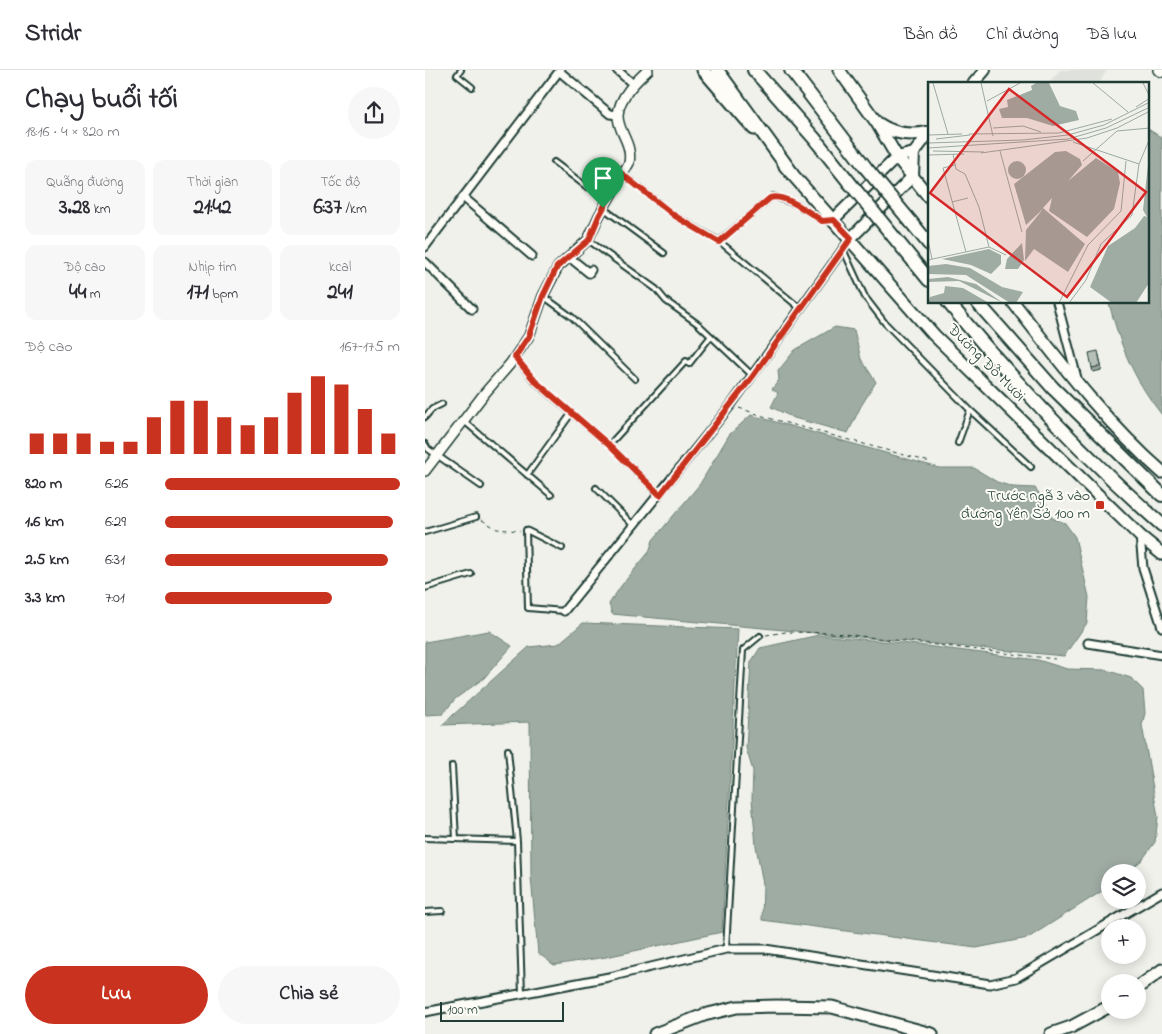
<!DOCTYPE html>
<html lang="vi">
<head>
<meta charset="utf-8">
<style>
  :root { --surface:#fff; --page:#f7f7f7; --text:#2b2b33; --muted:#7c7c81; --line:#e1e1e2; --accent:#c8321e }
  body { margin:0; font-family:"Indie Flower",sans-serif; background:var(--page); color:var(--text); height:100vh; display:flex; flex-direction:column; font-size:19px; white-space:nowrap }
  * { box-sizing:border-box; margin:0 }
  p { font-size:16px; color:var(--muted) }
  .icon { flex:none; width:28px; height:28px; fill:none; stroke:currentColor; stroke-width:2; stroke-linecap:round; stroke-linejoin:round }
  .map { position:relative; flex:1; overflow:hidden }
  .details { display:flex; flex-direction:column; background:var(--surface); width:425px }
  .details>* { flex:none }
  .tools { position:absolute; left:676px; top:794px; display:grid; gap:10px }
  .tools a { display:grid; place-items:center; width:45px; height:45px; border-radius:50%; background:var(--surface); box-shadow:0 2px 12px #0003; font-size:25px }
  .scale { position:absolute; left:15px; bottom:12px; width:124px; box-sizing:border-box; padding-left:5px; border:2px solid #1f3d34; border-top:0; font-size:14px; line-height:18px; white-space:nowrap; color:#1f3d34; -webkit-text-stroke:4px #fdfcf7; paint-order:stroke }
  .pin { position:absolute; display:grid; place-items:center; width:42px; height:42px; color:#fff; margin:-51px -21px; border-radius:50% 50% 50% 0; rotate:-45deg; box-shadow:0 0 5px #0007 }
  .pin .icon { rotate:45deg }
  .round { display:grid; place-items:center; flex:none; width:52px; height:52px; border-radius:26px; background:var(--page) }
  .summary { display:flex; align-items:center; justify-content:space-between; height:85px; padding:0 25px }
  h1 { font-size:28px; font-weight:700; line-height:38px }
  .stats { display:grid; grid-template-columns:repeat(3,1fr); gap:8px; height:85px; padding:5px 25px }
  .stats div { display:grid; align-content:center; border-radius:12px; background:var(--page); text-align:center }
  .stats b { font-size:21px; font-weight:700 }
  .stats small { font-size:14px; font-weight:400 }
  .stats p { font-size:14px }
  .chart { height:140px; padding:10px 25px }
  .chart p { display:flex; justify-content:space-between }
  .chart svg { width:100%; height:90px; margin-top:5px; stroke:var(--accent); stroke-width:6 }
  .cta { display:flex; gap:10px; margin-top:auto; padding:10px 25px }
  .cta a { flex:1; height:58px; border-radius:30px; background:var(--accent); color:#fff; font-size:20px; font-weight:700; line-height:58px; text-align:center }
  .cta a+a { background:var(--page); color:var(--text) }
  ul { padding:0 25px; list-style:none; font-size:16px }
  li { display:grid; grid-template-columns:80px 60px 1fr; align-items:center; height:38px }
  li i { height:12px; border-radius:6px; background:var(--accent) }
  header { display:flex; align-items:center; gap:30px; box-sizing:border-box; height:70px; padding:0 25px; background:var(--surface); border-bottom:1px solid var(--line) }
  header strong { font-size:24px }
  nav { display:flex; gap:28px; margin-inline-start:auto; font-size:18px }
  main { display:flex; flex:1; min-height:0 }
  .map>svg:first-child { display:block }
  .built { fill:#dfe2dc }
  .water { fill:#9faca4; stroke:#6c8077 }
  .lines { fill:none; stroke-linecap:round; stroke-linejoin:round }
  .service-casing { stroke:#1f3d34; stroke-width:8 }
  .minor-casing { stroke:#1f3d34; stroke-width:11 }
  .tertiary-casing { stroke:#1f3d34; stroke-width:12 }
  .secondary-casing { stroke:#1f3d34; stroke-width:14 }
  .primary-casing { stroke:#1f3d34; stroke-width:15 }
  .motorway-casing { stroke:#1f3d34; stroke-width:16 }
  .path { stroke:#1f3d34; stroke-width:1; stroke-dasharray:4 4; stroke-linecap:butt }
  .service { stroke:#fdfcf7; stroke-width:4 }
  .minor { stroke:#fdfcf7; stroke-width:7 }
  .tertiary { stroke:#fdfcf7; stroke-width:9 }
  .secondary { stroke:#fdfcf7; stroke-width:10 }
  .primary { stroke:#fdfcf7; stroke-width:11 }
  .motorway { stroke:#fdfcf7; stroke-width:12 }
  .motorway-bridge-casing { stroke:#1f3d34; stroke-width:16; stroke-linecap:butt }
  .motorway-bridge { stroke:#fdfcf7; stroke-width:12 }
  .wall { fill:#9da49e; stroke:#1f3d34 }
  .building { fill:#b6bfb8; stroke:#1f3d34 }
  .route-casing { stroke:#fff; stroke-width:10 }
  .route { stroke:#c8321e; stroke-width:6 }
  .poi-dot { fill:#c8321e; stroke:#fdfcf7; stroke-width:2 }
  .labels { text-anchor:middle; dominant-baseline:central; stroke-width:4; stroke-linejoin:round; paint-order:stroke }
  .street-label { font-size:16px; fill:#1f3d34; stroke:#fdfcf7 }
  .poi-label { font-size:16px; fill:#1f3d34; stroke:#fdfcf7; text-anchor:end }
  .inset-road { fill:none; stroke:#9ca9a2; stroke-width:1 }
  .view { fill:#d62828; fill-opacity:0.15; stroke:#d62828; stroke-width:2.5 }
  .inset-edge { fill:none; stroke:#1f3d34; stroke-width:2.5 }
</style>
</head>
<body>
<header>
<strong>Stridr</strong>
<nav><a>Bản đồ</a><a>Chỉ đường</a><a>Đã lưu</a></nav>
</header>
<main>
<section class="details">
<div class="summary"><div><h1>Chạy buổi tối</h1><p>18:16 · 4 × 820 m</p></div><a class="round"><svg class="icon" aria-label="share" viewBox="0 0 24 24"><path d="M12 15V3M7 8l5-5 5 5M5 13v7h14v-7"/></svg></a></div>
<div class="stats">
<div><p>Quãng đường</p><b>3.28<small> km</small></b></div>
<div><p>Thời gian</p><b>21:42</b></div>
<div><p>Tốc độ</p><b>6:37<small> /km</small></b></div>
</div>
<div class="stats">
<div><p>Độ cao</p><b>44<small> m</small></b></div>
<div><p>Nhịp tim</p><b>171<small> bpm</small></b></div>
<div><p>kcal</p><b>241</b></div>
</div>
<div class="chart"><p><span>Độ cao</span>167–175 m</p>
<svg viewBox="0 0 160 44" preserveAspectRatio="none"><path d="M5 44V34M15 44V34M25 44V34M35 44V38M45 44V38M55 44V26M65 44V18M75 44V18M85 44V26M95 44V30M105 44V26M115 44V14M125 44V6M135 44V10M145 44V22M155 44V34"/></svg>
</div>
<ul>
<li><b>820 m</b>6:26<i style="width:100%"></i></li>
<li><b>1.6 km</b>6:29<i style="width:97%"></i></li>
<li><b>2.5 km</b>6:31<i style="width:95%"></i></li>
<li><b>3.3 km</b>7:01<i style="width:71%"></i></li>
</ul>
<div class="cta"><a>Lưu</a><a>Chia sẻ</a></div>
</section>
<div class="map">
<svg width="737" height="964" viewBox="0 0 737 964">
  <rect width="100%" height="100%" fill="#f0f1eb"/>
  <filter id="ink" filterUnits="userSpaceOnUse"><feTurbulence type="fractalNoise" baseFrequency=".02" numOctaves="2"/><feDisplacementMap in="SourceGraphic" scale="10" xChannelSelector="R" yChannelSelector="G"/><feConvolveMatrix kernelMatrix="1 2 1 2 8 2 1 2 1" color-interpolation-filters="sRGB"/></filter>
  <g filter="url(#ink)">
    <path class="built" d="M635,0H682L674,14H622Z"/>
    <path class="water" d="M723,59L737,68V345C708,308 696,278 684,233L723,232Z
      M410,257L429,260L436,289L451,312L436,336L423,363L369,348L346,337L353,323L347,319L354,310L353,301L370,280Z
      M326,345L514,398H549L572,412L588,417L610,418L620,431L627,448L640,453L650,467L664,527L662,553L639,586L187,544L184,534L196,516L224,482L228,470L275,414L304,365Z
      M158,553L313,559L297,862L181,887L129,895L113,883L106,807L105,652L17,655L104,577L133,574Z
      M64,561L87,576L59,608L30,629L18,644L0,645V572Z
      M394,565L476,573L613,590L642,599L681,600L706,608L718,620L720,643L717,655L733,747L730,772L717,790L702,802H685V816L603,868L551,878L337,850L338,814L331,776L327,729L328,701L321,678L326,592L335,578Z"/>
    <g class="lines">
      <defs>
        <path id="service" d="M36,0L32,5L47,17
          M129,92L162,117L172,106L190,117
          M199,105L250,146L294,171L376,239
          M178,138L239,183
          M163,170L231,219L241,231L273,254L327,305
          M294,171L348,126L373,135L397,151L404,150
          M418,179L440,227L460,253L545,340L606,397
          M118,226L147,247L210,309
          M90,287L109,311L184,375L235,425
          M0,347L7,339L17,334
          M39,351L126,425
          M533,373L545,340
          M0,374L3,379L56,416
          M184,375L261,291L264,294L286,266
          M102,405L146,344
          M171,418L209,456
          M0,462L51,447
          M137,478L101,460L103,538L139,541
          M0,518L46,504
          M83,680L92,771L97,924
          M27,696L31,769
          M0,768L92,771
          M0,842L17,841
          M301,879L318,580L335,566"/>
        <path id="minor" d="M192,0L208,14
          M134,1L185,44L193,45
          M38,127L107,186
          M0,177L135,0
          M144,187L164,203L166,200
          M0,192L47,239
          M632,232L653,312
          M715,466L718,498L737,557
          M139,541L306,335L426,168
          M663,573L737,585
          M0,942L184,907L301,879H340L565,914L591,908L737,822"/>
        <path id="tertiary" d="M733,0L737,2
          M0,401L59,324L85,294L104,266L118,226L133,197L163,170L174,146L204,93C208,73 192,61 193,45C194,27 211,11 223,0"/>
        <path id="secondary" d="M548,14L560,0
          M409,149L472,87L489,83L504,63
          M426,168L488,106L489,83"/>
        <path id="primary" d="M278,0L329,59
          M414,0L452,53L472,87L504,127
          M454,54C470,65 486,66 504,62
          M360,96L509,265L715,466L737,484
          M588,232C635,292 680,352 737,402
          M712,918L737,900
          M230,964L279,945L312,937L352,936L407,937L507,964
          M626,964L646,957L685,936"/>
        <path id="motorway" d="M292,0L366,102
          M329,0L389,68L424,112
          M366,0L441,98
          M486,152L504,174
          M468,166L504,210
          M523,232C589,312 660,387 737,455
          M552,232L628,318L737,425"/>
      </defs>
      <use href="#service" class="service-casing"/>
      <use href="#minor" class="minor-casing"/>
      <use href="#tertiary" class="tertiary-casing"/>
      <use href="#secondary" class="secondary-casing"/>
      <use href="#primary" class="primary-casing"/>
      <use href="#motorway" class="motorway-casing"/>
      <path class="path" d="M314,338L347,349L505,392
        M57,450L72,459L95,461
        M341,565L361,562L410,563L630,589"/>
      <use href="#service" class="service"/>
      <use href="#minor" class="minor"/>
      <use href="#tertiary" class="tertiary"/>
      <use href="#secondary" class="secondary"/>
      <use href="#primary" class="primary"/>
      <use href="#motorway" class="motorway"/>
      <defs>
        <path id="motorway-bridge" d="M441,98L486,152
          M424,112L468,166"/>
      </defs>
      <use href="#motorway-bridge" class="motorway-bridge-casing"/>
      <use href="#motorway-bridge" class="motorway-bridge"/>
    </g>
    <path class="wall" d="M674,285L677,300L668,302L667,298Z"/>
    <path class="building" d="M673,281L676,296L667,298L664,283Z"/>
  </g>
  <g class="lines" filter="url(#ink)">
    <defs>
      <path id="route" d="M197,104L250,146L294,172L345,128C359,123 385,143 397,151L409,150L426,168L328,306L235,425L184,375L110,311L90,287L104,266L118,226L132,197L164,170L174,146Z"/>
    </defs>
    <use href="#route" class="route-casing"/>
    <use href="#route" class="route"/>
  </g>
  <rect class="poi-dot" x="670" y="430" width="10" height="10" rx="2.5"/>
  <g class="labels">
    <g class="street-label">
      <text transform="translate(561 293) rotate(45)">Đường Đỗ Mười</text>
    </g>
    <g class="poi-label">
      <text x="665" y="426">Trước ngã 3 vào<tspan x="665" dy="18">đường Yên Sở 100 m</tspan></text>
    </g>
  </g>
  <g transform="translate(503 12)">
    <rect width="221" height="221" fill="#f0f1eb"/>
    <path d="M108,1H121L132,24L148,29L151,38L125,44L99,36H74L71,27L80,25L79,18L104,8L103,4ZM138,69L152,77L154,83L140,99L168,76L190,90L192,101L186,127L159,155L121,129L124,116L115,126L157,162L140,190L106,167L97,179L98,148L115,127L98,143L86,102L127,70ZM221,74V201L208,221H184L162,205L180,164L207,146L216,134L219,135L215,128ZM80 88a9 9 0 1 1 18 0a9 9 0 1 1-18 0ZM94,161L96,178L90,187H77L79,177ZM61,167L73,173V182L63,192L43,183L14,177ZM18,182L42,186L74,205L95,210L88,221H82L38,193L0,192V184ZM20,195L48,202L75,221L31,199L0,200V197ZM17,204L35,206L61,221H0L2,215L16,211Z" fill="#9faca4"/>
    <path class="inset-road" d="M5,1L20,52M53,1L65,54M165,1L200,30M215,1L222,15M59,19L92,1M208,25L222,16M65,46L95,44L113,50M41,52L131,51L184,37M0,53L34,52M8,57L42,53M145,60L211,82M0,61L95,58L140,53L176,43L222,20M0,66L140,57L178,46L222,25M5,69L56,70M72,69L94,150M53,71L159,56L189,46L222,29M25,72L28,87L37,92L51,125L61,165L78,173M0,73L36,72M155,79L189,49L222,46M27,83L15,86L38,170M24,120L40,116M0,158L4,177M0,178L61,165M131,221L160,163L193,129L198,79M141,221L158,198L173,162L204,133L211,82L222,56"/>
    <path class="view" d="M81,7L218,110L139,215L2,111Z"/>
    <rect width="221" height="221" class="inset-edge"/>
  </g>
</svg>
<div class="tools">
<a><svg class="icon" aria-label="layers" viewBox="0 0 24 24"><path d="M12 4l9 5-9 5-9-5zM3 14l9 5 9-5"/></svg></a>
<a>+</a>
<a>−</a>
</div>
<div class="scale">100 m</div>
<div class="pin" style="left:178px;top:138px;background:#1e9e55"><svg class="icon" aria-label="arrive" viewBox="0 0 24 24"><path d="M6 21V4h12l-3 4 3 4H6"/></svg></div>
</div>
</main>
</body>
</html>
